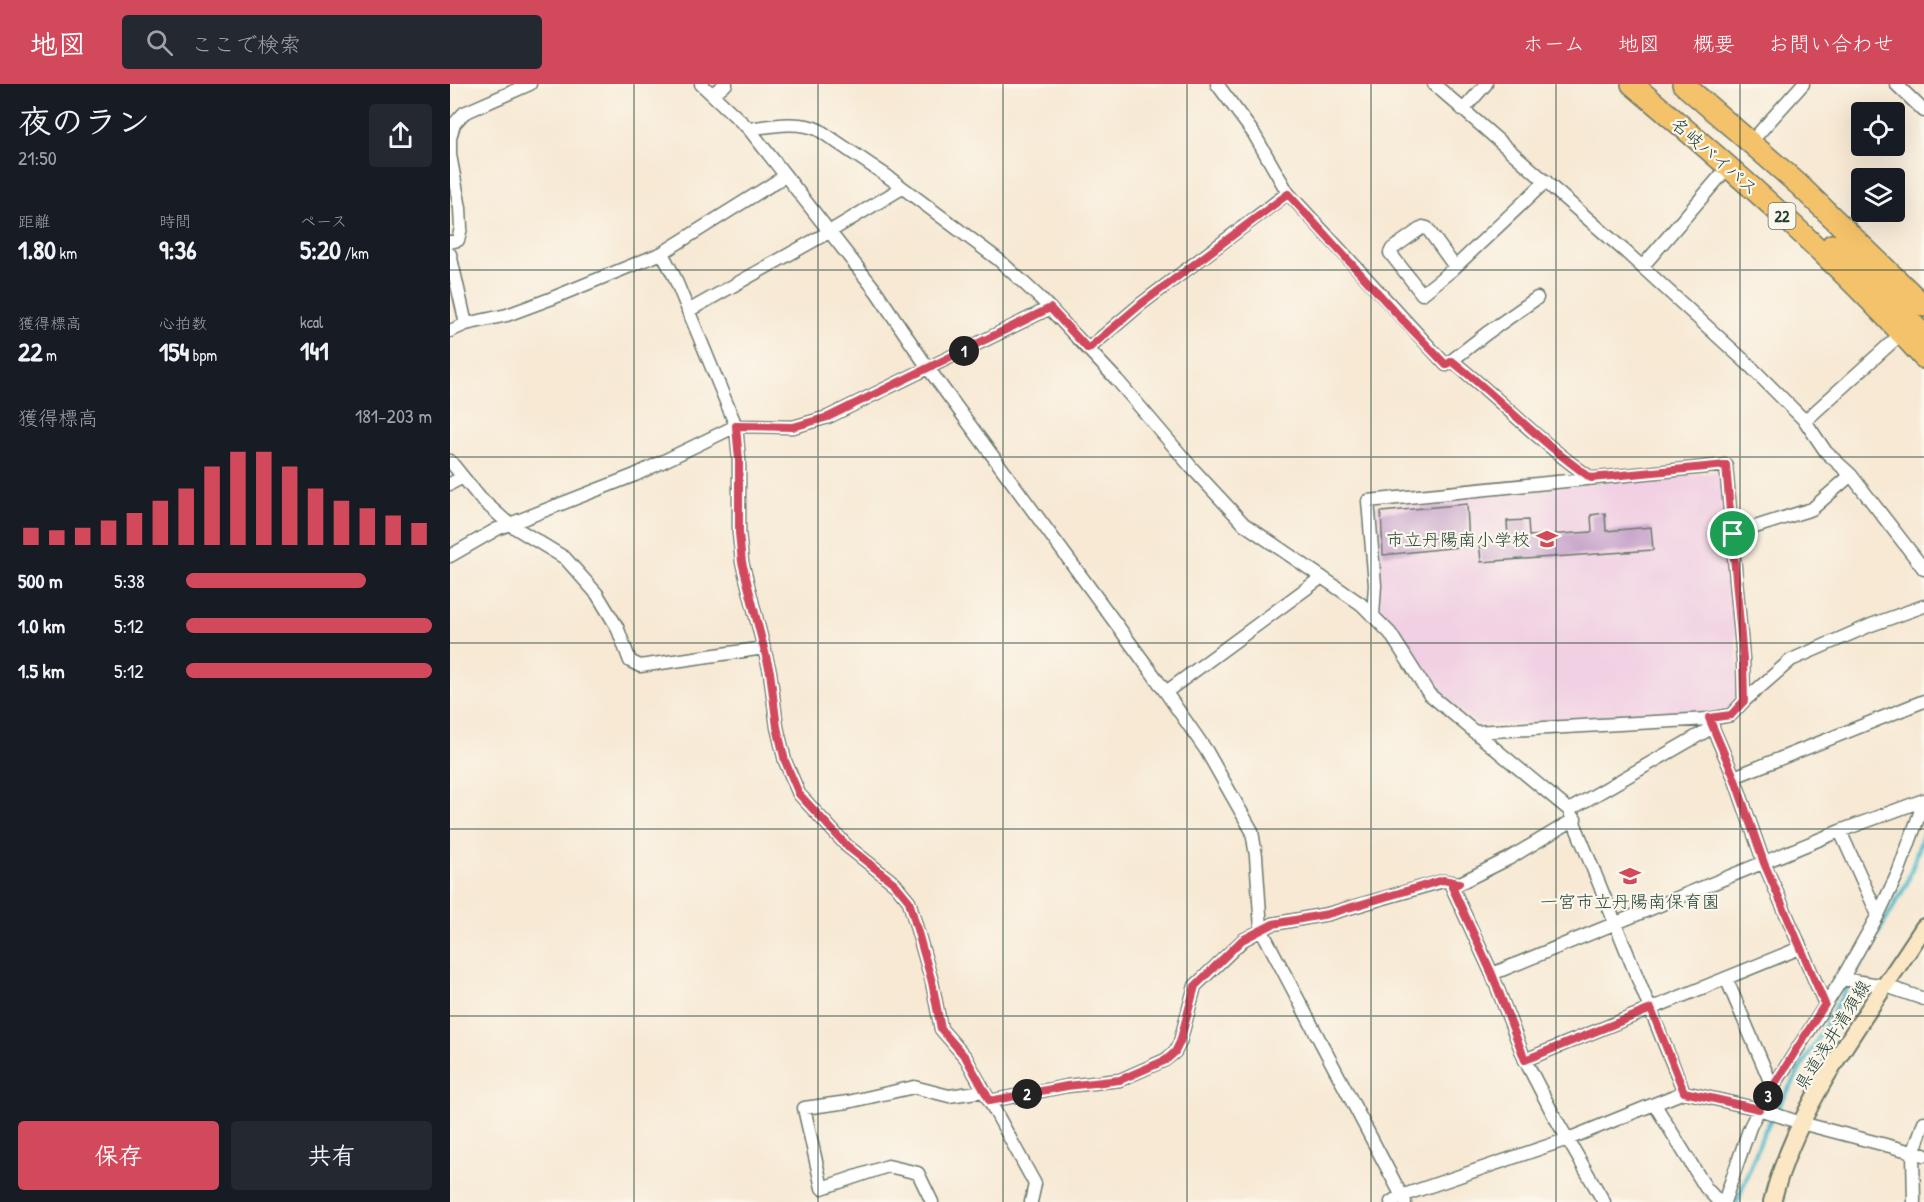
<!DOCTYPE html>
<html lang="ja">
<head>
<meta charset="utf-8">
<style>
  :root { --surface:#171b24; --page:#242831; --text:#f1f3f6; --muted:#9ea1a6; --accent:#d1495b }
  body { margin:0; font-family:"Patrick Hand","Klee One",sans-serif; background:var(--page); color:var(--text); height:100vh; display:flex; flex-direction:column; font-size:22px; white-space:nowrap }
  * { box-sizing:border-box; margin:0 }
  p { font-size:20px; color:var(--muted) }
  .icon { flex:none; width:33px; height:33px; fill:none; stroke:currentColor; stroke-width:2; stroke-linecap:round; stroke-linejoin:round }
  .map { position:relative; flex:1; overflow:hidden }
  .sheet { display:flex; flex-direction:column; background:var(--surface); width:450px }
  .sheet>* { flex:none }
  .controls { position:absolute; left:1401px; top:18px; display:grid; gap:12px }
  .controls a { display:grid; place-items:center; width:54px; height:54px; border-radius:6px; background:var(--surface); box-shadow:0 6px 24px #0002; font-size:30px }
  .pin { position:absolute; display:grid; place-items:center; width:51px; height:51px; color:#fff; margin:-26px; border:3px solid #fff; border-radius:50%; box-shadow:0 2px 6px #0007 }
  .km { position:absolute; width:30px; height:30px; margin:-15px; border-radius:50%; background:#222; color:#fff; font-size:16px; line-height:30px; text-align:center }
  .round { display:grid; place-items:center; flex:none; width:63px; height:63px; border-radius:6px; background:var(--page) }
  .summary { display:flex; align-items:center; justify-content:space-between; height:102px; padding:0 18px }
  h1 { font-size:33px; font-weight:800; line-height:45px }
  .stats { display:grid; grid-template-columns:repeat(3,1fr); gap:9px; height:102px; padding:6px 18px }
  .stats div { display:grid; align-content:center }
  .stats b { font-size:26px; font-weight:800 }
  .stats small { font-size:16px; font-weight:400 }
  .stats p { font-size:16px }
  .chart { height:168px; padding:12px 18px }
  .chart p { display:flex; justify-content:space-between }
  .chart svg { width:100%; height:108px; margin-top:6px; stroke:var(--accent); stroke-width:6 }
  .cta { display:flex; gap:12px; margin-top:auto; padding:12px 18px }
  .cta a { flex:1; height:69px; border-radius:6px; background:var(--accent); color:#fff; font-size:24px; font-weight:800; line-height:69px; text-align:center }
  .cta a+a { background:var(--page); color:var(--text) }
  ul { padding:0 18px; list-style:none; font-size:20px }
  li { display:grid; grid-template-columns:96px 72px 1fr; align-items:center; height:45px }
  li i { height:15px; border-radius:8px; background:var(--accent) }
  header { display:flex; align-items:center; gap:36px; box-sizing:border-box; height:84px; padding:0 30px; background:var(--accent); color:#fff }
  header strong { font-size:28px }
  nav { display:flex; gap:33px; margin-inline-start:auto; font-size:21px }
  .search { width:420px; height:54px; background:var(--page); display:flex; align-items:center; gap:15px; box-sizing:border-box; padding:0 21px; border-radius:6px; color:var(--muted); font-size:22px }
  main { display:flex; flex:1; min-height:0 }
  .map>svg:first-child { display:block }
  .built { fill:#f1d0e3 }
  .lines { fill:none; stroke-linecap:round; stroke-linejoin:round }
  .stream { stroke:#53bdcf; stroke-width:4.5 }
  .building { fill:#c29bc7 }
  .street-casing { stroke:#6b796c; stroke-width:15 }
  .secondary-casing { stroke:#6b796c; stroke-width:20 }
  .highway-casing { stroke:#6b796c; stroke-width:24 }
  .street { stroke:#fff; stroke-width:12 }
  .secondary { stroke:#fbe7c3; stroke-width:16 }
  .highway { stroke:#f4c26a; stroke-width:21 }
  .route-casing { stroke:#fff; stroke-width:12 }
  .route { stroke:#d1495b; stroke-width:8 }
  .grid { fill:none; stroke:#1f3d34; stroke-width:1.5; stroke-opacity:0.55 }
  .labels { text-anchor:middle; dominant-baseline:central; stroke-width:4.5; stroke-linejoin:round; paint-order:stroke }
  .shield { fill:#fbf7ec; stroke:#61756b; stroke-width:1.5 }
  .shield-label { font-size:16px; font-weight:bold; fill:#1f3d34 }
  .street-label { font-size:18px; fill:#1f3d34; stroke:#fbf7ec }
  .poi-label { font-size:18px; fill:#1f3d34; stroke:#fbf7ec; text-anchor:end }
</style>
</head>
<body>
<header>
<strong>地図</strong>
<div class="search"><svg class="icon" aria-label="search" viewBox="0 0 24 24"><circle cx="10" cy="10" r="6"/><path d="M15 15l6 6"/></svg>ここで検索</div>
<nav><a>ホーム</a><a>地図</a><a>概要</a><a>お問い合わせ</a></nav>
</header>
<main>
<section class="sheet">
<div class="summary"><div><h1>夜のラン</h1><p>21:50</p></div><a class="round"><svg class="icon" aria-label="share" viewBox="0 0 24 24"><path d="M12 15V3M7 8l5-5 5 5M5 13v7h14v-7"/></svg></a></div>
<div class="stats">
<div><p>距離</p><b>1.80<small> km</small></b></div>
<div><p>時間</p><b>9:36</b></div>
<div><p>ペース</p><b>5:20<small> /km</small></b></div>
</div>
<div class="stats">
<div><p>獲得標高</p><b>22<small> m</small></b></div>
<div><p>心拍数</p><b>154<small> bpm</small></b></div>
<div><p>kcal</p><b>141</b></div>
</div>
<div class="chart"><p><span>獲得標高</span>181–203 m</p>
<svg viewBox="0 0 160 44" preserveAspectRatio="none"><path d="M5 44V37M15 44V38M25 44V37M35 44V34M45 44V31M55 44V26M65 44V21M75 44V12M85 44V6M95 44V6M105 44V12M115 44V21M125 44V26M135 44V29M145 44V32M155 44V35"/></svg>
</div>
<ul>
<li><b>500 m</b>5:38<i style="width:73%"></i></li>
<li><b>1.0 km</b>5:12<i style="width:100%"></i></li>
<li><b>1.5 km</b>5:12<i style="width:100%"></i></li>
</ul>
<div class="cta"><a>保存</a><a>共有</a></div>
</section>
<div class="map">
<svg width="1474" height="1118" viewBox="0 0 1474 1118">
  <rect width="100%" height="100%" fill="#fbf7ec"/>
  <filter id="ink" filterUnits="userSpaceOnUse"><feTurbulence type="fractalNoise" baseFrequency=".0167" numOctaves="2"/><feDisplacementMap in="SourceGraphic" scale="12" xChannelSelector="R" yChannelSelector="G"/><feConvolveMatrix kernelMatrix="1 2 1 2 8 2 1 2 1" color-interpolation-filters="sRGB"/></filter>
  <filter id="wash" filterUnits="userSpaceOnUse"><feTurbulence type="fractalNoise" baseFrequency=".008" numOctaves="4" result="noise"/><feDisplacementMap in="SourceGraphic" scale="24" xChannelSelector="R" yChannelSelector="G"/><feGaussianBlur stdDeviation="1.35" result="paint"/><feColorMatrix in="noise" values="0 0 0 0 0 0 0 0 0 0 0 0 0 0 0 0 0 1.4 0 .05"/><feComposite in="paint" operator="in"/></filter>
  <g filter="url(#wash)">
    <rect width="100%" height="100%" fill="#f7e9d4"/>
    <path class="built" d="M1270,388L1274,391L1290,615L1280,626L1136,638L1028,641L979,602L941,541L930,531L924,422L1212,392Z"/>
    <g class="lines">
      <path class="stream" d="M1287,1118L1314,1048L1457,799L1474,748"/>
    </g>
    <g id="blocks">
      <path class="building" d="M1017,420L1019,462L933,471L931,428Z
        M1155,429L1156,447L1201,443L1203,466L1031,478L1029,456L1058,454L1057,437L1078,436L1079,452L1142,448L1141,431Z"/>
    </g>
  </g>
  <g filter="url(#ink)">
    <use href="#blocks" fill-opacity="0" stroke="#6b796c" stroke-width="1.5"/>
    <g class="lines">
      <defs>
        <path id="street" d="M251,0L299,45L426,207L478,284L703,590L756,666L802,747L806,772L811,845L955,1118
          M767,0L804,50L838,109L996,281L1037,249L1087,214
          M984,0L1177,169L1299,281L1355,337L1376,368L1401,391L1474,485
          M1446,0L1474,27
          M262,10L276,0
          M1013,26L1036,0
          M299,45C320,42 349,36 369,46L437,92L549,176L590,214L668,297L742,384L794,440L911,520L940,549L979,610L1119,726L1234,1008
          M1308,50L1353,0
          M0,158L8,156L11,144L10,124L0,71V54L4,40L14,29L80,0
          M212,169L224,192L286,342L289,376V449L292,478L320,588L327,643L335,677L349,710L397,762L445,800L459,817L482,898L491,945L516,974L585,1100L581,1118
          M0,170L16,240
          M1005,183L977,144L973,143L942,165L940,169L972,210L1002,186L1096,97
          M1192,183L1279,82
          M238,227L379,148L452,104
          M0,247L16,240L57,231L100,215L212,169L335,92
          M638,265L691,220L838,109
          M1002,277C1050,315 1091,360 1141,394
          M1355,337L1452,249
          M0,377L30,414L59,440L115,474L147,510L167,543L180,577L190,582L314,564
          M0,400L13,393
          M1283,450L1362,425L1401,391
          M0,472L47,445L185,391L286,342L343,343L378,333L600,224
          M923,532L925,501L918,417L1276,381L1293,575L1294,617L1281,631L1259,635
          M716,608L872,493
          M1294,617L1341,576L1421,541L1474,522
          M1024,648L1259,635L1284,693L1314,779L1375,920
          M1284,693L1474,617
          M1119,726L1263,643
          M1125,735L1058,775L1002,803L1042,890L1075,976L1103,1030L1154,1118
          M1390,747L1428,831
          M1042,890L1390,747L1474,716
          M1276,894L1323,1004
          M1392,895L1436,902L1474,915
          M1075,976L1350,864
          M540,1017L617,1002L670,996L715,976L725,968L730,958L745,902L793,856L823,840L878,830L993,797L1009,799
          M1205,1021L1256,1104L1269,1118
          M482,1118L468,1089L438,1082L372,1104L354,1024L398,1018L464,1003L499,1012L534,1007
          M941,1118L951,1112L1118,1055L1234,1008L1309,1025L1351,1039L1474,1071
          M1274,1118L1300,1043L1309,1025L1392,895L1428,831L1448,789L1474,718
          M1464,1118L1463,1070L1474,1038"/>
        <path id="secondary" d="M1322,1118C1348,1016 1418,930 1474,843"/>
        <path id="highway" d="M1182,0C1284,86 1385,174 1474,274
          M1233,0L1348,100L1474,222
          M1382,161L1474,251"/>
      </defs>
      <use href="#street" class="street-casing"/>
      <use href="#secondary" class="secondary-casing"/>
      <use href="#highway" class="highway-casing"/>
      <use href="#street" class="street"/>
      <use href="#secondary" class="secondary"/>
      <use href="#highway" class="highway"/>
    </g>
  </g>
  <g class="lines" filter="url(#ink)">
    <defs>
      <path id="route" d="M838,110L948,231L996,281L1002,277C1050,315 1091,359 1141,394L1276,381L1293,575L1294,617L1281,631L1259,634L1284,693L1314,779L1375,920L1309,1025L1234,1008L1201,925L1075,976L1042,890L1002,803L1009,799L993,796L878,830L823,840L792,856L745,902L730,958L725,968L716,976L670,996L617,1002L540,1017L516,974L491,945L482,898L459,817L445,800L397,762L349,710L335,677L327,643L320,588L292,478L289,449V376L286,342L343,343L378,333L600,224L638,265L691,220Z"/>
    </defs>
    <use href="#route" class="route-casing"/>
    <use href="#route" class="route"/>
  </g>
  <path class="grid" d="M184,0V1118M368,0V1118M553,0V1118M737,0V1118M921,0V1118M1106,0V1118M1290,0V1118M0,186H1474M0,373H1474M0,559H1474M0,745H1474M0,932H1474"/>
  <defs>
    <symbol id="school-bare" viewBox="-9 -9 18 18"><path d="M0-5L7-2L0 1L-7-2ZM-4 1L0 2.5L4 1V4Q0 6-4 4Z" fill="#d1495b" stroke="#fbf7ec" stroke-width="2.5" paint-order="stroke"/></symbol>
  </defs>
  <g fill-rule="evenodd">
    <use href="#school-bare" x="1082" y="440" width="30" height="30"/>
    <use href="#school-bare" x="1165" y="777" width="30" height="30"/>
  </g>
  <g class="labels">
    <rect class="shield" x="1318.5" y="119" width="27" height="26" rx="4.5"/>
    <g class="shield-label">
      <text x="1332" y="132">22</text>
    </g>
    <g class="street-label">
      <text transform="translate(1265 72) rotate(41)">名岐バイパス</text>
      <text transform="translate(1382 951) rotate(-58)">県道浅井清須線</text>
    </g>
    <g class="poi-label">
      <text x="1080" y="455">市立丹陽南小学校</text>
      <text x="1180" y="817" text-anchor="middle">一宮市立丹陽南保育園</text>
    </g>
  </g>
</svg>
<div class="controls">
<a><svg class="icon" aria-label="locate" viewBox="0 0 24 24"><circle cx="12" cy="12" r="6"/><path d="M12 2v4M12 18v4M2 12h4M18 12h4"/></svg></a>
<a><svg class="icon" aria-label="layers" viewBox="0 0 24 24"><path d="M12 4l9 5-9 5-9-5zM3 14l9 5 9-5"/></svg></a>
</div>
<div class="pin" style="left:1283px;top:450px;background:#1e9e55"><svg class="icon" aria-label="arrive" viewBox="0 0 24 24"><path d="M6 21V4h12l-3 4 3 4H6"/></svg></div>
<b class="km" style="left:514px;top:267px">1</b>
<b class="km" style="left:577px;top:1010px">2</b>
<b class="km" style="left:1318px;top:1012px">3</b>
</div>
</main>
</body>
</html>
